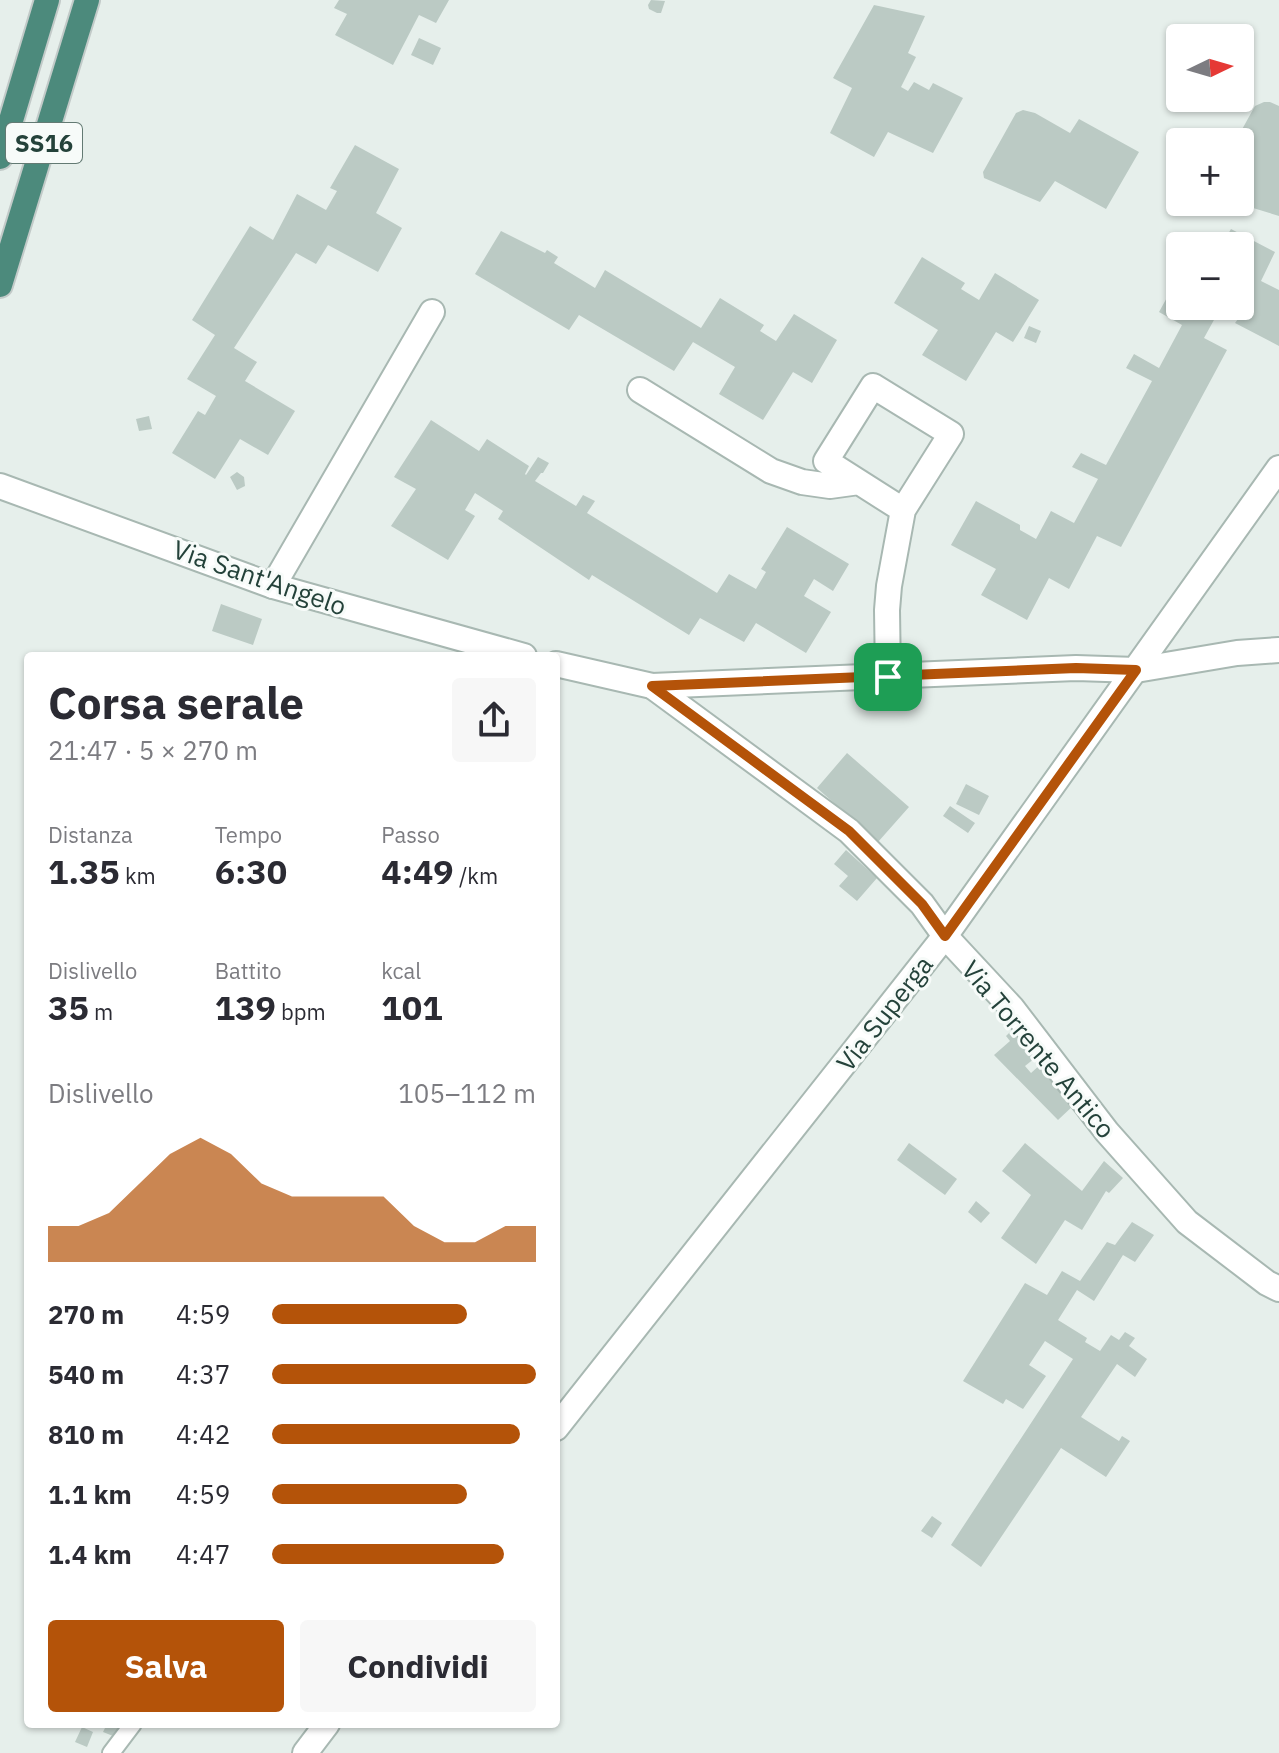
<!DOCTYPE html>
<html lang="it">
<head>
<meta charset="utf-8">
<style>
  :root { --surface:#fff; --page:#f7f7f7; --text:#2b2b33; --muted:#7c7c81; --accent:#b45309 }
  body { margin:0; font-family:"IBM Plex Sans",sans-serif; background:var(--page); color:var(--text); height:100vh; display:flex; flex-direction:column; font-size:30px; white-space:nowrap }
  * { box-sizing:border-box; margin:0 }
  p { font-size:26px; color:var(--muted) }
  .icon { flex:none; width:44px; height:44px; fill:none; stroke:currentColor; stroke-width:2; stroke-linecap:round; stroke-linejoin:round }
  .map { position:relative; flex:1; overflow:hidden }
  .side { position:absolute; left:24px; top:652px; width:536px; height:1076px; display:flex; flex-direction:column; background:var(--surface); border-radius:8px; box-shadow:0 2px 6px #0004 }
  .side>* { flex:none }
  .needle { width:52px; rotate:85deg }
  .controls { position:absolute; left:1166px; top:24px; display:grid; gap:16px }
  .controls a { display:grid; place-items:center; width:88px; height:88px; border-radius:8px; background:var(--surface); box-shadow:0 2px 6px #0004; font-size:40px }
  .pin { position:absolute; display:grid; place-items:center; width:68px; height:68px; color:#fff; margin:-34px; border-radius:16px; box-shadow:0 4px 12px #0006 }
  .round { display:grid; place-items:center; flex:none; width:84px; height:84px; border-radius:8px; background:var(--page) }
  .headline { display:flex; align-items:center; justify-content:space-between; height:136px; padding:0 24px }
  h1 { font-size:44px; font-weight:700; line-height:60px }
  .figures { display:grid; grid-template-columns:repeat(3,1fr); gap:12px; height:136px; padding:8px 24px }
  .figures div { display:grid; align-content:center }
  .figures b { font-size:34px; font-weight:700 }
  .figures small { font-size:22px; font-weight:400 }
  .figures p { font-size:22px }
  .chart { height:224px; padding:16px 24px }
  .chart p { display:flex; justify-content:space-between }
  .chart svg { width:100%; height:144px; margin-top:8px; fill:var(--accent); opacity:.7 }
  .action { display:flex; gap:16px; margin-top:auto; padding:16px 24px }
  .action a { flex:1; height:92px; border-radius:8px; background:var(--accent); color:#fff; font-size:32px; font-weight:700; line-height:92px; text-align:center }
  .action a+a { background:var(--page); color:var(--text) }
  ul { padding:0 24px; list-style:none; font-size:26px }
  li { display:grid; grid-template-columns:128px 96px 1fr; align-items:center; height:60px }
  li i { height:20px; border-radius:10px; background:var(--accent) }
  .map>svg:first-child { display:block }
  .building { fill:#bbcac4 }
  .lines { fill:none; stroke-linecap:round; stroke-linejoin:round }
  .service-casing { stroke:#a8b8b2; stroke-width:20 }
  .minor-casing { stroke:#a8b8b2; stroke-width:28 }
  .tertiary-casing { stroke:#a8b8b2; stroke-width:28 }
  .trunk-casing { stroke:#c2cac8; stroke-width:28 }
  .service { stroke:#fff; stroke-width:16 }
  .minor { stroke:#fff; stroke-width:24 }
  .tertiary { stroke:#fff; stroke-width:24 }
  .trunk { stroke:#4c8a7c; stroke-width:24 }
  .route-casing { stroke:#fff; stroke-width:16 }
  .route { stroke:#b45309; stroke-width:10 }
  .labels { text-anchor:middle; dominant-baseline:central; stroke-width:6; stroke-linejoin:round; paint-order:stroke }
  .shield { fill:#f7fbf9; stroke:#637a73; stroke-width:2 }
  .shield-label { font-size:24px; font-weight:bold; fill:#24423a }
  .street-label { font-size:26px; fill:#24423a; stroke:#f7fbf9 }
</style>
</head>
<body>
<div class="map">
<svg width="1279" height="1753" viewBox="0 0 1279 1753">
  <rect width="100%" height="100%" fill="#e6efeb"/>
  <path class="building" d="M339,0H449L436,23L419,15L393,65L335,35L347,14L334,8Z
    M651,0L665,1L661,13H657L649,9L648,5Z
    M874,5L925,16L908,53L916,57L901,87L908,91L914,82L929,90L933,83L963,98L933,153L888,132L874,157L830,133L852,88L833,78Z
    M419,38L441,48L433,65L411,55Z
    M1264,102H1270L1279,106V216L1240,204V193L1249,176L1240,172V142H1235L1255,106Z
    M1023,110L1035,113L1070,133L1079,119L1139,152L1106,209L1055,181L1040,202L984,178L983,172L1016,113Z
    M355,145L399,169L376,213L402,228L378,272L328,245L316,264L296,253L234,348L257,362L245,381L295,411L268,455L240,439L215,479L172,453L198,411L205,415L216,396L187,379L215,335L192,320L250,226L273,240L297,194L326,210L337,191L330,188Z
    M1231,229L1275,252L1261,281L1279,290V346L1235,323L1238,319L1220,309L1204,338L1227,350L1121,547L1097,536L1069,589L1049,578L1027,620L981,595L996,569L951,545L976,501L1020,525V530L1036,539L1051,511L1074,523L1098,479L1072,467L1081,453L1106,465L1152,381L1126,368L1134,354L1159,368L1182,325L1159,312L1180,274V306H1240V246H1221Z
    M501,231L545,253L547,250L558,257L554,263L595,288L605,270L701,328L720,298L764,325L760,331L776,341L794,314L837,340L812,383L793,372L763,420L719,394L735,367L693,342L674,371L579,315L569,330L475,274Z
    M922,257L965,283L961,289L979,300L995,273L1039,300L1013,342L996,332L966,381L922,355L938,330L894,303Z
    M1029,326L1041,331L1036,343L1024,338Z
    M149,416L152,429L139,431L136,419Z
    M431,420L479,451L487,439L529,466L525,474L526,475L538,457L549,463L543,473H541L535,481L576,506L583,495L595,501L587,513L717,593L729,574L756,589L766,572L761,569L787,527L849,564L833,591L814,579L804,596L831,612L806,653L756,623L744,642L700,618L689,635L592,575L589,580L498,519L503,511L475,493L465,510L475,516L448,560L391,526L416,489L394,477Z
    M237,472L244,477L245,486L237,490L230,477Z
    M221,604L262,619L253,645L212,631Z
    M847,753L909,807L878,842L817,788Z
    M966,784L989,796L979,815L956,804Z
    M950,806L975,823L968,833L943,816Z
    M846,850L877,878L857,901L839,886L848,876L834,864Z
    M1012,1030L1035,1058L1025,1066L1031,1073L1041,1064L1075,1104L1058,1120L994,1055L1010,1041L1006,1036Z
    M909,1143L957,1179L945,1195L897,1160Z
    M1025,1143L1082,1191L1104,1161L1123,1178L1109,1193L1106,1191L1082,1230L1065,1220L1036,1264L1001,1238L1031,1195L1002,1171Z
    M976,1201L990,1213L981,1223L968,1212Z
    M1132,1222L1154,1235L1135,1262L1123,1255L1094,1301L1077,1290L1058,1320L1087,1338L1085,1342L1100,1351L1111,1335L1119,1340L1125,1332L1135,1338L1129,1346L1147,1359L1135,1377L1117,1364L1081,1417L1119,1441L1122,1436L1130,1441L1106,1477L1061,1448L981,1567L951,1545L1073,1359L1045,1341L1029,1365L1046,1376L1023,1409L1006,1399L1003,1404L963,1381L1025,1283L1047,1295L1062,1271L1080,1281L1107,1242L1115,1245Z
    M932,1516L942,1523L932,1538L921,1531Z
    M107,1724L122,1729L118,1738L103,1732Z
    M82,1727L93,1732L87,1747L75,1742Z"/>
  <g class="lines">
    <defs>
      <path id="service" d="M111,1753L133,1724"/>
      <path id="minor" d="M873,386L951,434L903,510L826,461Z
        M640,390L771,471L802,482L830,486L859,482
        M273,586L432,312
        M1136,670L1237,653L1279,650
        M888,677L887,610L889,586L903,510
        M652,686L849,831L922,904L945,936L1012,1008L1107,1132L1187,1222L1267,1283L1279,1289"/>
      <path id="tertiary" d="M0,486L273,586L524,656
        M556,664L652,686L1076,668L1136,670
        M556,1428L945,936L1279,468
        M305,1753L327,1724"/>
      <path id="trunk" d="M0,157L47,0
        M0,285L87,0"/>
    </defs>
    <use href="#service" class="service-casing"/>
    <use href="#minor" class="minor-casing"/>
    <use href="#tertiary" class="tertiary-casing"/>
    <use href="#trunk" class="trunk-casing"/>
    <use href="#service" class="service"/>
    <use href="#minor" class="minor"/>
    <use href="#tertiary" class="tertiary"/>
    <use href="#trunk" class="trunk"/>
  </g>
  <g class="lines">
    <defs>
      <path id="route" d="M1076,668L1136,670L945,936L922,904L849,831L652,686Z"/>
    </defs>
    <use href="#route" class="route-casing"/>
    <use href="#route" class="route"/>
  </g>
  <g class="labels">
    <rect class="shield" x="6" y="123" width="76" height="40" rx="6"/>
    <g class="shield-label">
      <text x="44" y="143">SS16</text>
    </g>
    <g class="street-label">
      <text transform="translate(260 577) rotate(19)">Via Sant'Angelo</text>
      <text transform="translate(884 1013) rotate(-52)">Via Superga</text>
      <text transform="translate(1039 1049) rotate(50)">Via Torrente Antico</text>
    </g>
  </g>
</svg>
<div class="controls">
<a><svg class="needle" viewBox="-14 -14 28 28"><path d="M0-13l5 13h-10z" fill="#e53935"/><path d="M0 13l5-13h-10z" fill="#7c7c81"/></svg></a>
<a>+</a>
<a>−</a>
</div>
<div class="pin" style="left:888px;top:677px;background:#1e9e55"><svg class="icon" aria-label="arrive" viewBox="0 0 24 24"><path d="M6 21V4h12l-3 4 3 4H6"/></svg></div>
<section class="side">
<div class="headline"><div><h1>Corsa serale</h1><p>21:47 · 5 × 270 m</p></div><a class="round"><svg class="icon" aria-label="share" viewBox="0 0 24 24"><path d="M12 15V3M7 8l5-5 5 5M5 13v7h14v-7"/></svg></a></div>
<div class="figures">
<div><p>Distanza</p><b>1.35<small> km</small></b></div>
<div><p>Tempo</p><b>6:30</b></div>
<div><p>Passo</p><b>4:49<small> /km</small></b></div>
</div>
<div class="figures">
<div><p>Dislivello</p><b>35<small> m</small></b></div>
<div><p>Battito</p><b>139<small> bpm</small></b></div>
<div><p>kcal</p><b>101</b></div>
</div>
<div class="chart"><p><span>Dislivello</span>105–112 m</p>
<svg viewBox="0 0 160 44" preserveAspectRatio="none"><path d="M0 44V33L10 33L20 29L30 20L40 11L50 6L60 11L70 20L80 24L90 24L100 24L110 24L120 33L130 38L140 38L150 33L160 33V44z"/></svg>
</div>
<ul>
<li><b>270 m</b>4:59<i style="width:74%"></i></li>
<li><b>540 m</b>4:37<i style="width:100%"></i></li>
<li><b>810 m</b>4:42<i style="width:94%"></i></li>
<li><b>1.1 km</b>4:59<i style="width:74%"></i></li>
<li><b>1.4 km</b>4:47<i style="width:88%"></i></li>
</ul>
<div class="action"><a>Salva</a><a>Condividi</a></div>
</section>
</div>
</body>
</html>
